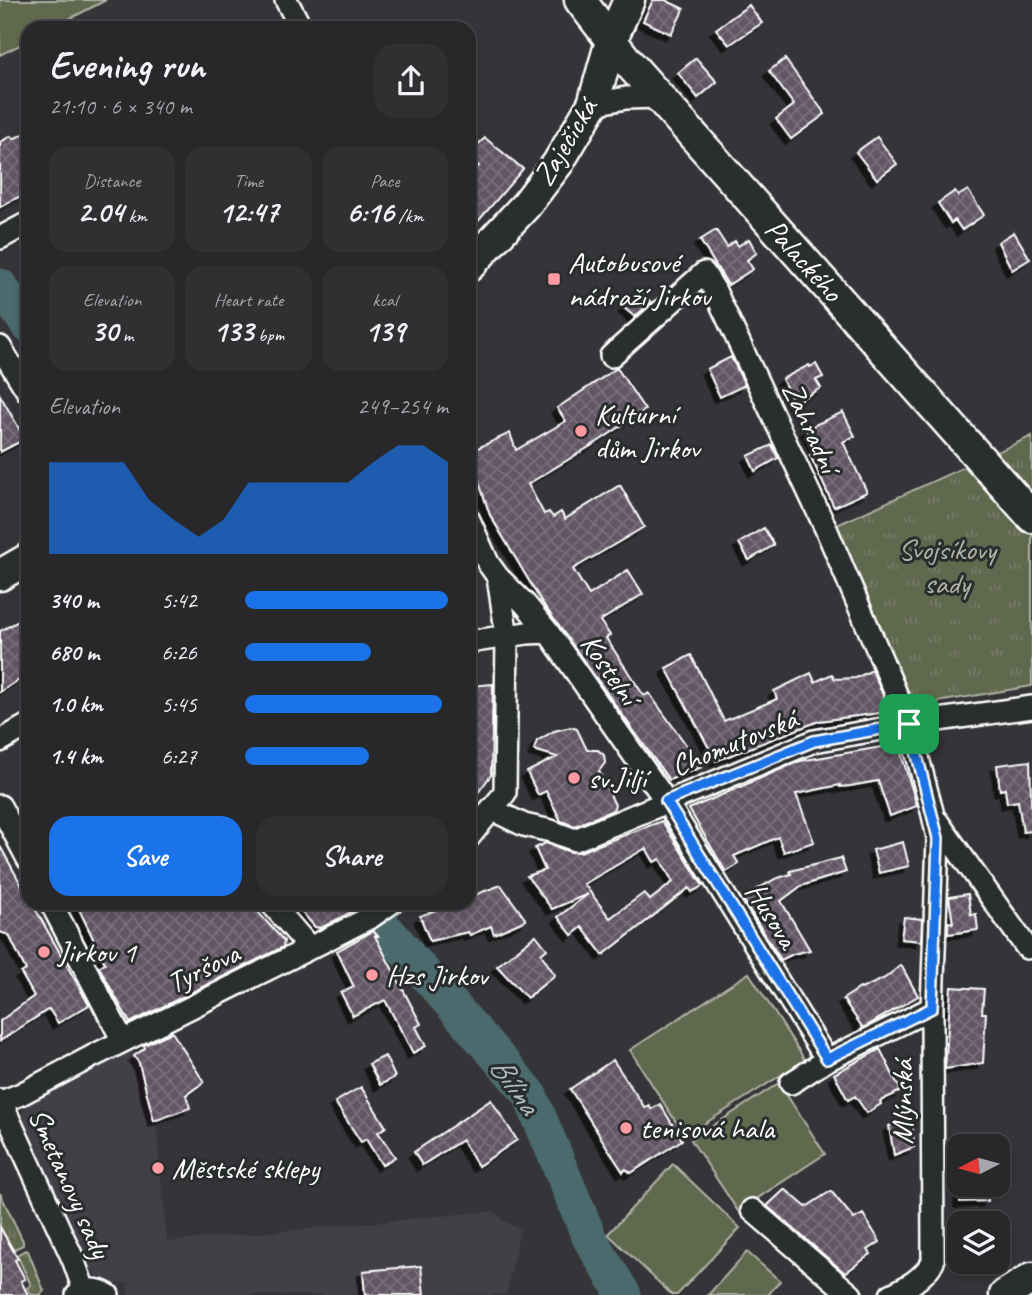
<!DOCTYPE html>
<html lang="en">
<head>
<meta charset="utf-8">
<style>
  :root { --surface:#28282b; --page:#303033; --text:#f1f3f6; --muted:#a5a6a9; --line:#444447; --accent:#1a73e8 }
  body { margin:0; font-family:Caveat,sans-serif; background:var(--page); color:var(--text); height:100vh; display:flex; flex-direction:column; font-size:26px; white-space:nowrap }
  * { box-sizing:border-box; margin:0 }
  p { font-size:23px; color:var(--muted) }
  .icon { flex:none; width:38px; height:38px; fill:none; stroke:currentColor; stroke-width:2; stroke-linecap:round; stroke-linejoin:round }
  .map { position:relative; flex:1; overflow:hidden }
  .drawer { position:absolute; left:21px; top:21px; width:455px; height:889px; display:flex; flex-direction:column; background:var(--surface); border-radius:21px; box-shadow:0 4px 10px #0003,0 0 0 2px var(--line) }
  .drawer>* { flex:none }
  .needle { width:46px; rotate:264deg }
  .tools { position:absolute; left:947px; top:1134px; display:grid; gap:14px }
  .tools a { display:grid; place-items:center; width:63px; height:63px; border-radius:14px; background:var(--surface); box-shadow:0 4px 10px #0003,0 0 0 2px var(--line); font-size:35px }
  .pin { position:absolute; display:grid; place-items:center; width:60px; height:60px; color:#fff; margin:-30px; border-radius:14px; box-shadow:0 4px 10px #0006 }
  .round { display:grid; place-items:center; flex:none; width:74px; height:74px; border-radius:21px; background:var(--page) }
  .head { display:flex; align-items:center; justify-content:space-between; height:119px; padding:0 28px }
  h1 { font-size:38px; font-weight:700; line-height:52px }
  .figures { display:grid; grid-template-columns:repeat(3,1fr); gap:10px; height:119px; padding:7px 28px }
  .figures div { display:grid; align-content:center; border-radius:18px; background:var(--page); text-align:center }
  .figures b { font-size:30px; font-weight:700 }
  .figures small { font-size:19px; font-weight:400 }
  .figures p { font-size:19px }
  .chart { height:196px; padding:14px 28px }
  .chart p { display:flex; justify-content:space-between }
  .chart svg { width:100%; height:126px; margin-top:7px; fill:var(--accent); opacity:.7 }
  .action { display:flex; gap:14px; margin-top:auto; padding:14px 28px }
  .action a { flex:1; height:80px; border-radius:21px; background:var(--accent); color:#fff; font-size:28px; font-weight:700; line-height:80px; text-align:center }
  .action a+a { background:var(--page); color:var(--text) }
  ul { padding:0 28px; list-style:none; font-size:23px }
  li { display:grid; grid-template-columns:112px 84px 1fr; align-items:center; height:52px }
  li i { height:18px; border-radius:9px; background:var(--accent) }
  .map>svg:first-child { display:block }
  .built { fill:#423f46 }
  .grass { fill:url(#grass-tufts); stroke:#b0b3a6; stroke-width:2 }
  .garden { fill:#61674d; stroke:#b0b3a6; stroke-width:2 }
  .lines { fill:none; stroke-linecap:round; stroke-linejoin:round }
  .river { stroke:#4b6a6d; stroke-width:35 }
  .building { fill:url(#building-cross-hatch); stroke:#fff; stroke-width:2; fill-rule:evenodd; filter:url(#shadow) }
  .street-casing { stroke:#fff; stroke-width:26 }
  .secondary-casing { stroke:#fff; stroke-width:35 }
  .street { stroke:#2a2d2e; stroke-width:21 }
  .secondary { stroke:#2a2d2e; stroke-width:30 }
  .route-casing { stroke:#fff; stroke-width:14 }
  .route { stroke:#1a73e8; stroke-width:9 }
  .poi-dot { fill:#ff9aa2; stroke:#2a2d2e; stroke-width:2.5 }
  .labels { text-anchor:middle; dominant-baseline:central; stroke-width:6; stroke-linejoin:round; paint-order:stroke }
  .street-label { font-size:30px; fill:#fff; stroke:#2a2d2e }
  .poi-label { font-size:30px; fill:#fff; stroke:#2a2d2e; text-anchor:start }
  .park-label { font-size:30px; fill:#b0b3a6; stroke:#2a2d2e }
  .water-label { font-size:32px; font-style:italic; fill:#aebcbd; stroke:#2a2d2e }
</style>
</head>
<body>
<div class="map">
<svg width="1032" height="1295" viewBox="0 0 1032 1295">
  <defs>
    <pattern id="grass-tufts" width="24" height="20" patternUnits="userSpaceOnUse" patternTransform="scale(1.75)"><rect width="24" height="20" fill="#61674d"/><path d="M3 7l-1-3M5 7V3M7 7l1-3M15 17l-1-3M17 17v-4M19 17l1-3" fill="none" stroke="#797e68"/></pattern>
    <pattern id="building-cross-hatch" width="8" height="8" patternUnits="userSpaceOnUse" patternTransform="scale(1.75)"><rect width="8" height="8" fill="#625665"/><path d="M0 0l8 8M0 8l8-8" fill="none" stroke="#7a6f7c"/></pattern>
    <filter id="shadow"><feDropShadow dx="-5.5" dy="5.5" stdDeviation="0" flood-color="#0009"/></filter>
  </defs>
  <rect width="100%" height="100%" fill="#353539"/>
  <filter id="ink" filterUnits="userSpaceOnUse"><feTurbulence type="fractalNoise" baseFrequency=".0143" numOctaves="2"/><feDisplacementMap in="SourceGraphic" scale="14" xChannelSelector="R" yChannelSelector="G"/><feConvolveMatrix kernelMatrix="1 2 1 2 8 2 1 2 1" color-interpolation-filters="sRGB"/></filter>
  <g filter="url(#ink)">
    <path class="built" d="M129,1047L139,1063L156,1126L167,1242L493,1211L505,1222L520,1229L506,1295H128L127,1283H105L98,1278L83,1259L25,1125L22,1114L28,1101Z"/>
    <path class="grass" d="M1032,436V686L914,706L837,525Z
      M0,1193L23,1241V1245L13,1250L0,1227Z
      M25,1250L28,1251L44,1291L40,1295H32L27,1288L31,1285L17,1255Z"/>
    <path class="garden" d="M0,0H106L52,28H28V41L0,55Z
      M749,973L805,1060L685,1136L630,1050Z
      M779,1083L825,1154L738,1211L691,1140Z
      M673,1164L740,1228L677,1295H672L608,1234Z
      M747,1252L780,1281L768,1295H708Z"/>
    <g class="lines">
      <path class="river" d="M0,286L28,325
        M363,903L529,1093L590,1239L624,1295"/>
    </g>
    <path class="building" d="M653,0H665L684,9L671,34L643,21Z
      M749,5L762,23L729,45L716,29Z
      M696,58L717,82L698,98L678,73Z
      M785,59L825,114L791,139L776,119L794,105L769,71Z
      M28,132V192L0,207V142L11,136L13,139Z
      M877,137L897,164L877,179L856,152Z
      M485,138L523,169L469,232V176L479,166L469,158V152Z
      M968,190L984,215L962,230L955,220L951,223L938,203L955,191L958,196Z
      M716,230L727,247L735,241L738,246L749,239L757,253L747,260L753,269L728,285L700,240Z
      M1014,232L1030,259L1012,270L998,242Z
      M639,291L651,302L635,317L624,308Z
      M731,357L745,385L720,397L707,369Z
      M816,364L823,377L816,380L821,388L794,403L782,379L809,365L810,367Z
      M617,368L645,410L599,441L528,484L544,514L549,512L553,517L561,512L565,519L620,485L644,527L573,569L589,595L628,570L643,594L600,621L610,635L606,638L644,696L649,693L702,767L669,780L541,601L490,515L469,452L510,433L516,450L566,421L557,408Z
      M0,395L25,439L0,452Z
      M843,412L855,436L843,442L867,492L834,507L810,455L817,452L806,429Z
      M772,445L778,458L755,471L748,456Z
      M764,528L774,545L749,560L739,543Z
      M28,616V674L0,692V631Z
      M691,655L724,721L777,699L774,691L811,673L815,682L832,674L835,679L856,678L872,670L889,709L887,712L819,721L716,761L666,668Z
      M493,684L491,775L469,805V686Z
      M571,727L577,729L587,750H598L604,755L605,763L599,771L615,805L613,810L575,826L561,821L546,791L538,795L527,772L557,757L534,750L537,741L554,731Z
      M893,745L900,750L917,806L890,816L878,781L850,786L840,787V785L796,794L814,842L784,852L778,837L734,856L739,864L726,872L689,809L800,761Z
      M1030,761L1032,831L1023,832L1018,801L1007,803L1005,789L1000,790L997,765Z
      M662,821L703,886L692,892L689,888L603,955L582,927L572,935L558,917L588,894L552,909L527,876L545,870L535,848L546,843L570,852H580ZM646,848L654,862L660,859L673,882L650,900L644,893L610,918L584,884Z
      M903,842L909,866L879,873L873,850Z
      M0,846L28,897V903H32L89,1005L58,1023L49,1009L0,1041V1021L34,996L21,973L26,970L9,935L0,932Z
      M841,858L846,872L801,886L781,901L810,950L793,954L781,960L742,898L775,879L791,874L790,871Z
      M501,885L526,920L494,934L491,926L470,935L468,932L430,941L420,916L454,903H469V897Z
      M968,894L971,915L976,914L978,930L948,934V922L953,923L949,897Z
      M76,903H250L284,941L283,947L130,1023L99,967L105,963Z
      M294,903H348L355,910L321,928L315,927Z
      M904,917L922,919L921,941L901,939Z
      M373,931L378,936H375L421,1024L416,1027L426,1046L413,1053L385,1000L353,1016L341,993L354,987L337,951Z
      M536,935L547,949L541,954L555,975L527,998L497,966Z
      M901,965L918,996L863,1028L843,999L860,988L861,989L885,978Z
      M951,987L984,989L982,1013H986L983,1063L945,1069Z
      M172,1032L204,1082L186,1095L190,1108L154,1121L139,1063L134,1056L145,1048L144,1045Z
      M880,1049L901,1091L880,1101L881,1104L867,1113L855,1096L848,1100L834,1074Z
      M385,1056L395,1077L380,1085L369,1064Z
      M613,1060L645,1108L649,1105L651,1109L660,1104L682,1140L631,1173L626,1169L623,1172L570,1089Z
      M361,1087L386,1127L378,1132L395,1157L382,1165L366,1139L361,1142L335,1102Z
      M491,1100L517,1140L478,1166L462,1140L422,1165L414,1152Z
      M912,1119L914,1147L894,1155L889,1126Z
      M960,1185H988V1201L960,1202Z
      M785,1189L806,1207L831,1191L854,1219L863,1214L880,1242L868,1250L871,1254L845,1273L767,1206Z
      M0,1227L18,1259L15,1260L25,1279L21,1281L28,1295H0Z
      M421,1266L424,1295H365L363,1271Z"/>
    <g class="lines">
      <defs>
        <path id="street" d="M286,0L301,28
          M593,104L626,98L659,97
          M0,238L28,223
          M0,347L28,392
          M611,356L704,273L714,289L827,531L909,724L933,815L938,838L932,1008L933,1262C922,1279 909,1286 891,1295
          M469,520L488,563L498,577L525,604L548,632L666,801L827,1060
          M469,642L527,633L548,632
          M0,741L28,725
          M0,806L28,859
          M491,809L524,825L551,831L575,840L814,741L909,724L1032,707
          M937,821L1027,948
          M469,837L505,793L507,637L498,577
          M51,903L123,1041
          M271,903L310,948
          M791,1083L827,1060L932,1008
          M0,1100L73,1259L84,1290
          M1,1102L21,1094L93,1056L310,948L371,917L391,903
          M752,1210L851,1295
          M77,1295C88,1288 97,1288 108,1295"/>
        <path id="secondary" d="M580,0L627,61L1032,517
          M469,266L526,205L558,163L593,104L611,41L629,0
          M0,575L28,559
          M1005,1295L1032,1278"/>
      </defs>
      <use href="#street" class="street-casing"/>
      <use href="#secondary" class="secondary-casing"/>
      <use href="#street" class="street"/>
      <use href="#secondary" class="secondary"/>
    </g>
  </g>
  <g class="lines" filter="url(#ink)">
    <defs>
      <path id="route" d="M909,724L938,838L932,1008L827,1059L666,801L814,741Z"/>
    </defs>
    <use href="#route" class="route-casing"/>
    <use href="#route" class="route"/>
  </g>
  <g class="poi-dot">
    <rect x="547" y="272" width="14" height="14" rx="3.5"/>
    <circle cx="581" cy="431" r="7"/>
    <circle cx="574" cy="778" r="7"/>
    <circle cx="44" cy="952" r="7"/>
    <circle cx="372" cy="975" r="7"/>
    <circle cx="626" cy="1128" r="7"/>
    <circle cx="158" cy="1168" r="7"/>
  </g>
  <g class="labels">
    <g class="street-label">
      <text transform="translate(565 142) rotate(-59)">Zaječická</text>
      <text transform="translate(804 260) rotate(48)">Palackého</text>
      <text transform="translate(811 427) rotate(65)">Zahradní</text>
      <text transform="translate(610 669) rotate(55)">Kostelní</text>
      <text transform="translate(734 742) rotate(-22)">Chomutovská</text>
      <text transform="translate(772 915) rotate(58)">Husova</text>
      <text transform="translate(203 968) rotate(-26)">Tyršova</text>
      <text transform="translate(902 1102) rotate(-90)">Mlýnská</text>
      <text transform="translate(70 1183) rotate(66)">Smetanovy sady</text>
    </g>
    <g class="poi-label">
      <text x="568" y="262">Autobusové<tspan x="568" dy="34">nádraží Jirkov</tspan></text>
      <text x="595" y="414">Kulturní<tspan x="595" dy="34">dům Jirkov</tspan></text>
      <text x="588" y="778">sv.Jiljí</text>
      <text x="58" y="952">Jirkov 1</text>
      <text x="386" y="975">Hzs Jirkov</text>
      <text x="640" y="1128">tenisová hala</text>
      <text x="172" y="1168">Městské sklepy</text>
    </g>
    <g class="park-label">
      <text x="947" y="549">Svojsíkovy<tspan x="947" dy="34">sady</tspan></text>
    </g>
    <g class="water-label">
      <text transform="translate(515 1085) rotate(55)">Bílina</text>
    </g>
  </g>
</svg>
<div class="tools">
<a><svg class="needle" viewBox="-14 -14 28 28"><path d="M0-13l5 13h-10z" fill="#e53935"/><path d="M0 13l5-13h-10z" fill="#a5a6a9"/></svg></a>
<a><svg class="icon" aria-label="layers" viewBox="0 0 24 24"><path d="M12 4l9 5-9 5-9-5zM3 14l9 5 9-5"/></svg></a>
</div>
<div class="pin" style="left:909px;top:724px;background:#1e9e55"><svg class="icon" aria-label="arrive" viewBox="0 0 24 24"><path d="M6 21V4h12l-3 4 3 4H6"/></svg></div>
<section class="drawer">
<div class="head"><div><h1>Evening run</h1><p>21:10 · 6 × 340 m</p></div><a class="round"><svg class="icon" aria-label="share" viewBox="0 0 24 24"><path d="M12 15V3M7 8l5-5 5 5M5 13v7h14v-7"/></svg></a></div>
<div class="figures">
<div><p>Distance</p><b>2.04<small> km</small></b></div>
<div><p>Time</p><b>12:47</b></div>
<div><p>Pace</p><b>6:16<small> /km</small></b></div>
</div>
<div class="figures">
<div><p>Elevation</p><b>30<small> m</small></b></div>
<div><p>Heart rate</p><b>133<small> bpm</small></b></div>
<div><p>kcal</p><b>139</b></div>
</div>
<div class="chart"><p><span>Elevation</span>249–254 m</p>
<svg viewBox="0 0 160 44" preserveAspectRatio="none"><path d="M0 44V12L10 12L20 12L30 12L40 25L50 32L60 38L70 32L80 19L90 19L100 19L110 19L120 19L130 12L140 6L150 6L160 12V44z"/></svg>
</div>
<ul>
<li><b>340 m</b>5:42<i style="width:100%"></i></li>
<li><b>680 m</b>6:26<i style="width:62%"></i></li>
<li><b>1.0 km</b>5:45<i style="width:97%"></i></li>
<li><b>1.4 km</b>6:27<i style="width:61%"></i></li>
</ul>
<div class="action"><a>Save</a><a>Share</a></div>
</section>
</div>
</body>
</html>
